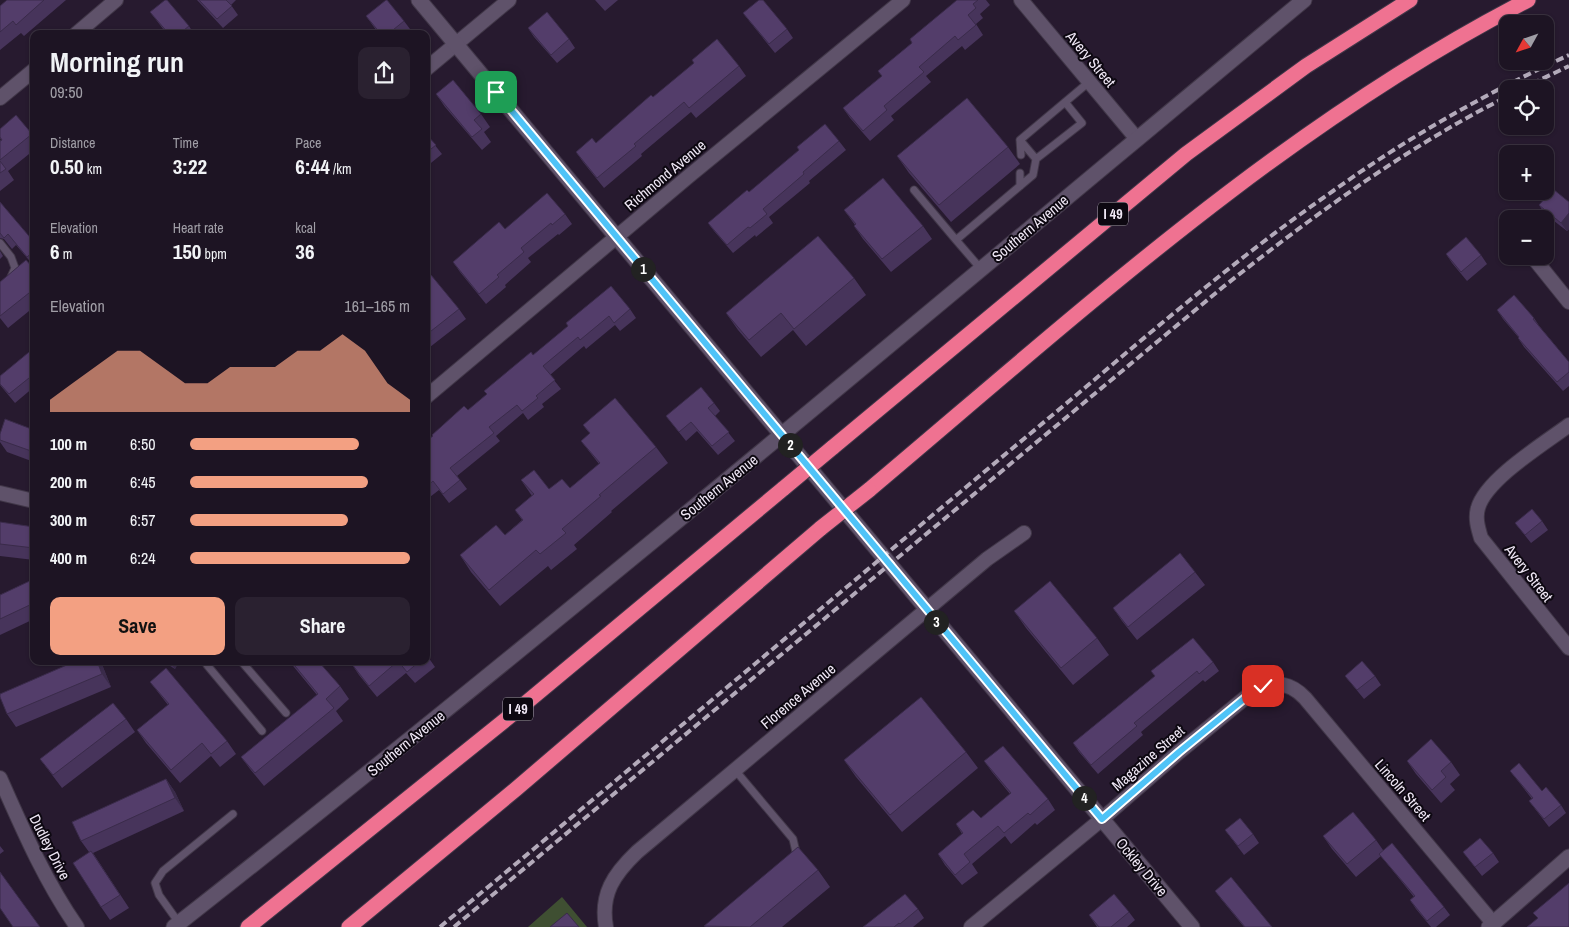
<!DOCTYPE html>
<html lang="en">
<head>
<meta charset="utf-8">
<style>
  :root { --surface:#1d1423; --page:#2a2130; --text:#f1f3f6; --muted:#a09ea6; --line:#3b3341; --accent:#f3a082 }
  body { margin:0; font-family:"Archivo Narrow",sans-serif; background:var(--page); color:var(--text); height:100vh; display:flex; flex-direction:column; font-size:19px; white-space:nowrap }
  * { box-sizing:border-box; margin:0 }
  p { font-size:16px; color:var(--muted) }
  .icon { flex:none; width:28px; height:28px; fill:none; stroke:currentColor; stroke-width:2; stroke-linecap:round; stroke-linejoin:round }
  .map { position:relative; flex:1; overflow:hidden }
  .panel { position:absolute; left:30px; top:30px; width:400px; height:635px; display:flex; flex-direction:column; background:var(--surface); border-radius:10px; box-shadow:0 1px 4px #0004,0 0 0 1px var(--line) }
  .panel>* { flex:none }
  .needle { width:32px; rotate:230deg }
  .buttons { position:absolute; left:1499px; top:15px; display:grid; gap:10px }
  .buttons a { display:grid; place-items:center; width:55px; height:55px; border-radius:10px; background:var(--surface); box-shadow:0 1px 4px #0004,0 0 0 1px var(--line); font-size:25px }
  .pin { position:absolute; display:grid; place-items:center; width:42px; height:42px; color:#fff; margin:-21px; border-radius:10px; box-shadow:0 2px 8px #0006 }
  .km { position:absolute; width:25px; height:25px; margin:-12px; border-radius:50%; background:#222; color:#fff; font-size:14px; line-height:25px; text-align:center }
  .round { display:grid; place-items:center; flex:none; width:52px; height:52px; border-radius:10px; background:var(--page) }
  .headline { display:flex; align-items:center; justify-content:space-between; height:85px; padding:0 20px }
  h1 { font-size:28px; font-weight:700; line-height:38px }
  .stats { display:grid; grid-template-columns:repeat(3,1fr); gap:8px; height:85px; padding:5px 20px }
  .stats div { display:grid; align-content:center }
  .stats b { font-size:21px; font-weight:700 }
  .stats small { font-size:14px; font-weight:400 }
  .stats p { font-size:14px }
  .chart { height:140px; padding:10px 20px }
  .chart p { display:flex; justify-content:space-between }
  .chart svg { width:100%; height:90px; margin-top:5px; fill:var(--accent); opacity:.7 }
  .primary-button { display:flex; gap:10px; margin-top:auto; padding:10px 20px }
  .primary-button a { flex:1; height:58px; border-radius:10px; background:var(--accent); color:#111; font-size:20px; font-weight:700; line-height:58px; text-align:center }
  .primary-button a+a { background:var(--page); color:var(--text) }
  ul { padding:0 20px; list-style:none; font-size:16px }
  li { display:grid; grid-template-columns:80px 60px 1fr; align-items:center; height:38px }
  li i { height:12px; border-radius:6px; background:var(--accent) }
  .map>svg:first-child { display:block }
  .green { fill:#3f4f32 }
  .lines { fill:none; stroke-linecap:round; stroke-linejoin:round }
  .service-casing { stroke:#413748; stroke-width:9 }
  .minor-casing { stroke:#413748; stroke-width:16 }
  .tertiary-casing { stroke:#413748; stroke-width:17 }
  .motorway-casing { stroke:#413748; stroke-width:17 }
  .service { stroke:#5f526a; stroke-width:7 }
  .minor { stroke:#5f526a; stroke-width:14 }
  .tertiary { stroke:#5f526a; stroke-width:15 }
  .motorway { stroke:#ef7291; stroke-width:15 }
  .rail { stroke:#b3aaba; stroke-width:4; stroke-dasharray:8 4; stroke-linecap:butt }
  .motorway-bridge-casing { stroke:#413748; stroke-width:17; stroke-linecap:butt }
  .motorway-bridge { stroke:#ef7291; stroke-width:15 }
  .wall { fill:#47345b }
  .shaded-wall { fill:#3a2b4a }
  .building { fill:#533d6a; stroke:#3a2b4a }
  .route-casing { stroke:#fff; stroke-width:10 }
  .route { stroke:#4fc3f7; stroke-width:6 }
  .labels { text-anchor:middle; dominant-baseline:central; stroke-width:4; stroke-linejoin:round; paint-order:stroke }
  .shield { fill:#0d0811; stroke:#aca5b1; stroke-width:1 }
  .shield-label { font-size:14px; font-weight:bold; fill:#f0e8f6 }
  .street-label { font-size:15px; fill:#f0e8f6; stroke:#0d0811 }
</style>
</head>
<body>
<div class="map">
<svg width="1569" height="927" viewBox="0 0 1569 927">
  <rect width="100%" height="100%" fill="#271a2f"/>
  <path class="green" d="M562,897L587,927H528Z"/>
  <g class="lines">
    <defs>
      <path id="service" d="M1020,140L1036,159
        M1021,155L1020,140L1089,82
        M1020,186V173
        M914,190L956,240
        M0,243L11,257L15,268L10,279L0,288
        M981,269L956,240L1033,175L1036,159L1082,123L1065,102
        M211,661L207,665L262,731
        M241,661L286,713
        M735,770L793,839L796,852L794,856
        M179,923L159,895L155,883L163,871L233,814"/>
      <path id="minor" d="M1021,0L1137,139
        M76,34L116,0
        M426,69L509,0
        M0,98L34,70
        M1507,225L1508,226
        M1532,256L1569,302
        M426,397L689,176L903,0
        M1569,425C1545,443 1486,479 1478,508C1475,518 1478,528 1481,538L1569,648
        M0,493L34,501
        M0,778C23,830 45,881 77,927
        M606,927C600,894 614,874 637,852L987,559L1024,533
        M971,927L1102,819L1179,752L1256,689C1274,680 1291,683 1305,698L1493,923"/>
      <path id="tertiary" d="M419,0L1192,927
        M174,927C557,626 929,312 1304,0
        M1489,927L1569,857"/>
      <path id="motorway" d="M832,448L1186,154L1306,66L1410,0
        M869,490C1078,314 1283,126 1528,0
        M248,927L515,712L784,488
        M349,927L516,789L821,528"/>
    </defs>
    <use href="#service" class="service-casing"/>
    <use href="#minor" class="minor-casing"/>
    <use href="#tertiary" class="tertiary-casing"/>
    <use href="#motorway" class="motorway-casing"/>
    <use href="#service" class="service"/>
    <use href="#minor" class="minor"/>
    <use href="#tertiary" class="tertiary"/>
    <use href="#motorway" class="motorway"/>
    <path class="rail" d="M1521,89L1569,66
      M440,927C630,769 819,610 1008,452C1115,364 1219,270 1333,191C1407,138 1486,93 1569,55
      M454,927L1223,287C1313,216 1405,148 1508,96"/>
    <defs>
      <path id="motorway-bridge" d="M784,488L832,448
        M821,528L869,490"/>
    </defs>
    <use href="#motorway-bridge" class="motorway-bridge-casing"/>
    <use href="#motorway-bridge" class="motorway-bridge"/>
  </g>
  <path class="wall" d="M7,0H66L24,36L21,33L0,50V6Z
    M197,0H236L231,5L238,15L223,28Z
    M595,0H618L605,11Z
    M957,0H986L990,5L980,14L983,18L976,24L983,35L965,50L962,46L926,76L931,82L891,116L894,120L870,141L850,118L843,108L882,76L878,71L912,43Z
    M150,12L189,26L194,34H167Z
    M743,13L787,29L793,38L775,53L750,22Z
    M366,16L404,21L410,29L405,34H379Z
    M528,28L569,39L575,48L557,63L534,37Z
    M739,66L746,76L696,118L691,112L641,154L642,156L604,188L583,162L576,152L596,143L653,97Z
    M436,94L481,114L490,127L484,132L491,142L482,150L445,107Z
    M0,129L32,134L34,137V150L8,171L14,180L0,191V141L1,140L0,138Z
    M426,134L442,154L426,167Z
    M839,141L846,150L809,181L810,183L769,217L773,223L756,237L755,235L733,253L714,231L708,223L749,192Z
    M1008,147L1020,164L951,222L909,173L897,156Z
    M0,202L34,242V266L16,245L12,249L4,239L0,238Z
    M1569,202V229L1567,231L1545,214L1539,205Z
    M844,210L923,226L932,239L891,272L863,239L854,226L855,225Z
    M565,214L572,224L559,235L558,234L528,258L531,262L505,285L506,287L486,304L460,272L453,262L505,229Z
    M0,251L3,256L0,259Z
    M1446,254L1481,255L1487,264L1467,281L1452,263Z
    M34,269V307L8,328L0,318V282Z
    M854,278L866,295L806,346L793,330L761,357L738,330L726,313Z
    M426,279L459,309L466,319L430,347L428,345L426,347Z
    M630,309L636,318L620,331L615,325L586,349L584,346L550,375L561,389L542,404L544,407L528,420L523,413L496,436L500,441L457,476L467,489L449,503L439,490L426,500V441L468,410L568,326Z
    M1497,310L1534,318L1540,327L1569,362V386L1563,391L1524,347L1518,338H1519L1503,319Z
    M34,348V387L15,403L0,385V376Z
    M714,403L720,411L715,416L735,441L718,455L697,431L686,441L666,416Z
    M583,425L656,447L668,463L611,511L612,512L574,545L577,549L551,570L548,566L500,606L471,572L460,555L505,535L522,520L515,510L532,496L521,480L549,489L570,488L599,464L581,441L590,434Z
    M34,430V462L7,452L0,442V434Z
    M1542,521L1548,530L1531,543L1515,523Z
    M0,522L34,527V560L0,556Z
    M1195,572L1205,585L1137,640L1122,621L1113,608Z
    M34,579V619L0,635V595Z
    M1014,611L1097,638L1109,655L1073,685L1026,628Z
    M426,654L435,667L415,683L406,673L377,697L359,675L351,663L355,661H426Z
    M76,661H99L103,667L111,687L16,727L7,714Z
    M162,661H179L175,669Z
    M289,661H318L340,686L349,699L336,711L343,721L264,786L250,769L241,757L317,695Z
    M1213,662L1219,671L1205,682L1203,680L1141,732L1143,735L1098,774L1079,752L1073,743L1155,676L1151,671Z
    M1345,676H1375L1381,685L1364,699Z
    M150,682L227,741L236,754L220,767L211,756L180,783L146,743L137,730L168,705Z
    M126,719L135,732L62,788L40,759Z
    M966,752L978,768L902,832L856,777L844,760Z
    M984,761L1048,799L1055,810L1037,825L1035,823L1011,844L1005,836L972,864L978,873L962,885L945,865L938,854L962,834L956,824L981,818L1010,794L992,772Z
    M1407,761L1451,762L1460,775L1450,784L1455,790L1441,803L1416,774Z
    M1510,771L1561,805L1566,813L1549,827L1529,801L1532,799Z
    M166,779L175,792L184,811L93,853L129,908L110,920L101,907L89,852L81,841Z
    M1225,830L1253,834L1259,843L1244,855Z
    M1323,836L1376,840L1383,850L1444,907L1450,915L1436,927H1431L1416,909L1410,900L1414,897L1381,856L1356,877L1332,849Z
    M0,846L4,851L0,854Z
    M1463,852L1493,853L1499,862L1482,876Z
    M818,870L830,887L782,927H704Z
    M1215,891L1272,927H1244L1221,899Z
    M918,909L924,918L913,927H863Z
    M1129,912L1135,920L1127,927H1097L1089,915Z"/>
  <path class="shaded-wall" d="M1569,213V229L1567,231L1561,223Z
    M97,661H99L103,667L111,687L102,674Z
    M169,661H179L175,669Z
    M166,779L175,792L184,811L175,798Z"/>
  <path class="building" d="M7,0H44L16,25L13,21L0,32V6Z
    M165,0H167L189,26L179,34H169L150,12Z
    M199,0H226L232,6L217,19Z
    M386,0H387L404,21L388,34H381L366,16Z
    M759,0H763L787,29L769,44L743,13Z
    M957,0H978L973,4L976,8L968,15L976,25L958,40L955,36L919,67L924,72L884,106L887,110L863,131L843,108L882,76L878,71L912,43L910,39Z
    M547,12L569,39L551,55L528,28Z
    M717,39L739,66L689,108L684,102L634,144L636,146L597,178L576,152L592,138L596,143L651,95L653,97L694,63L692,60Z
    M453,80L481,114L474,120L482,129L472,137L436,94Z
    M967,98L1008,147L939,205L897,156Z
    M16,115L32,134L0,160V141L2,140L0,137V129Z
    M825,124L839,141L803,172L804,174L763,209L767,214L750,228L748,227L727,245L708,223L747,190L749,192L799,150L797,147Z
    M426,134L436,145L426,153Z
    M0,161L6,169L0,173Z
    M883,178L923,226L882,259L854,226L856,224L844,210Z
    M1553,189L1569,202V213L1561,223L1539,205Z
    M547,193L565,214L552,225L551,223L521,248L524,252L497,275L499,277L479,294L453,262L499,222L505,229Z
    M0,202L34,242V251L27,257L8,234L4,238L0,233Z
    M818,236L854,278L794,329L781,313L749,340L726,313Z
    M1466,237L1481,255L1461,272L1446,254Z
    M26,260L34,269V289L0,316V282Z
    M431,275L459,309L426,335V279Z
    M611,286L630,309L614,323L609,316L580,340L578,337L543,366L555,380L536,396L538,398L522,411L517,405L489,427L494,433L450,468L460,480L443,494L433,481L426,487V441L433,436L432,435L464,406L468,410L487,394L484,391L531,352L533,355L568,326L566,323Z
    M1514,295L1534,318L1533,319L1569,362V372L1557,382L1518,338L1519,337L1497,310Z
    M34,348V374L9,394L0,384V376Z
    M701,387L714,403L708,408L729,432L712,446L691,422L679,432L666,416Z
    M615,398L656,447L599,495L601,496L562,529L566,533L540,554L536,550L489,590L460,555L496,525L505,535L523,520L515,510L534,494L521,480L534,470L549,489L562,479L570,488L600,463L581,441L590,433L583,425Z
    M5,419L34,430V452L0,440V434Z
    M1532,509L1542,521L1525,535L1515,523Z
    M0,522L34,527V548L0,544Z
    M1180,553L1195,572L1128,627L1113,608Z
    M34,579V603L0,619V595Z
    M1050,581L1097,638L1061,668L1014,611Z
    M1193,638L1213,662L1199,674L1197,671L1134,723L1137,726L1091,765L1073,743L1155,676L1151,671Z
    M76,661H97L102,674L7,714L0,697V694Z
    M291,661H318L340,686L326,699L334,708L255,773L241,757L318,694Z
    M355,661H398L369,686L351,663Z
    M398,661H420L407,672Z
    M1362,661L1375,676L1357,690L1345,676Z
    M166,668L227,741L211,754L202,743L171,770L137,730L169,704L150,682Z
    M921,697L966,752L890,815L844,760Z
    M113,703L126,719L53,775L40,759Z
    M1431,739L1451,762L1441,771L1446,777L1432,790L1407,761Z
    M1003,746L1048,799L1030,815L1028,813L1004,833L998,826L964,854L970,862L955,875L938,854L963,833L956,824L973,810L981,818L1011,793L984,761Z
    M1519,763L1542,791L1546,787L1561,805L1544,819L1529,801L1533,798L1510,771Z
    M166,779L175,798L81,841L72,822Z
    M1353,812L1376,840L1347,864L1323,836Z
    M1240,818L1253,834L1238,846L1225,830Z
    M1480,838L1493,853L1475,867L1463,852Z
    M1392,843L1444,907L1427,921L1410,900L1415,896L1379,854Z
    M798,847L818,870L750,927L704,926Z
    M91,851L120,895L101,907L73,863Z
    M0,872L40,927H13L0,908Z
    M1231,877L1272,927H1245L1215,891Z
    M1569,883V927H1527L1538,918L1533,913Z
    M905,894L918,909L900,924L899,923L894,927H863Z
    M1114,894L1129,912L1111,927H1099L1089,915Z
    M567,913L579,927H550Z"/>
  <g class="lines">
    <defs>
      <path id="route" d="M496,92L1102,819L1179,752L1256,689L1263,686"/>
    </defs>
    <use href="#route" class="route-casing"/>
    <use href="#route" class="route"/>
  </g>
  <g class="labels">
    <g class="shield">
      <rect x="1098" y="202.5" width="30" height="23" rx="4"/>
      <rect x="503" y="697.5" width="30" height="23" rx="4"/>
    </g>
    <g class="shield-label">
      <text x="1113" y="214">I 49</text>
      <text x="518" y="709">I 49</text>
    </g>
    <g class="street-label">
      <text transform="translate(1091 59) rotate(50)">Avery Street</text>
      <text transform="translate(665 175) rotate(-40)">Richmond Avenue</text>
      <text transform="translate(1030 228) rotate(-40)">Southern Avenue</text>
      <text transform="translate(719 487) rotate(-39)">Southern Avenue</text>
      <text transform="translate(1529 573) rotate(52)">Avery Street</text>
      <text transform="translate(798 696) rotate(-40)">Florence Avenue</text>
      <text transform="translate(406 743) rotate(-39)">Southern Avenue</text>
      <text transform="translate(1148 758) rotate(-41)">Magazine Street</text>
      <text transform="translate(1403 790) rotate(49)">Lincoln Street</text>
      <text transform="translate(50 847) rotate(63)">Dudley Drive</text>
      <text transform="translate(1142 867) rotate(50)">Ockley Drive</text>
    </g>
  </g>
</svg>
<div class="buttons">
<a><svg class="needle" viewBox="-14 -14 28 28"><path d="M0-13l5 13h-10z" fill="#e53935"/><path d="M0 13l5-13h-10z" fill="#a09ea6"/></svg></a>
<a><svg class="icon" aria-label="locate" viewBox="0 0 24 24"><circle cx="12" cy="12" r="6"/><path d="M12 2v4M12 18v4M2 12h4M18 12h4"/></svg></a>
<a>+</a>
<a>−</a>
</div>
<div class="pin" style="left:496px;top:92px;background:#1e9e55"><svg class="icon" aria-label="arrive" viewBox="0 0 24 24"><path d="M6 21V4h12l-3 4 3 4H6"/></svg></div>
<div class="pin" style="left:1263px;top:686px;background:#d93025"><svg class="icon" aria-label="check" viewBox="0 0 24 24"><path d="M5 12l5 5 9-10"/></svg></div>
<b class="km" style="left:643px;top:269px">1</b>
<b class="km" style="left:790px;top:445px">2</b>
<b class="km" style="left:936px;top:622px">3</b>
<b class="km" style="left:1084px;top:798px">4</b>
<section class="panel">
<div class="headline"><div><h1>Morning run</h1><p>09:50</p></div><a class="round"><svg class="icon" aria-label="share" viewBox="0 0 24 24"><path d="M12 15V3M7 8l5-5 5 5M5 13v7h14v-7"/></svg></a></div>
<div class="stats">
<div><p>Distance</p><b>0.50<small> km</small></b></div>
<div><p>Time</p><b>3:22</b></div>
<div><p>Pace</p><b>6:44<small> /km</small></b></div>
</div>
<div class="stats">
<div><p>Elevation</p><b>6<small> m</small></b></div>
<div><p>Heart rate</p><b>150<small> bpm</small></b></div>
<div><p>kcal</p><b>36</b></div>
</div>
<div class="chart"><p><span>Elevation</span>161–165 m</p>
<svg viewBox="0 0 160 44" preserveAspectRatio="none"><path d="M0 44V38L10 30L20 22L30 14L40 14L50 22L60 30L70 30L80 22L90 22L100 22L110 14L120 14L130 6L140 14L150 30L160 38V44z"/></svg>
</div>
<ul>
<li><b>100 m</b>6:50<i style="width:77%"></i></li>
<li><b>200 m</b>6:45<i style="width:81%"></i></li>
<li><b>300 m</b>6:57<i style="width:72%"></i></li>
<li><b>400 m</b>6:24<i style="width:100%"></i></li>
</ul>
<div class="primary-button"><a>Save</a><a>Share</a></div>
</section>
</div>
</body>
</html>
